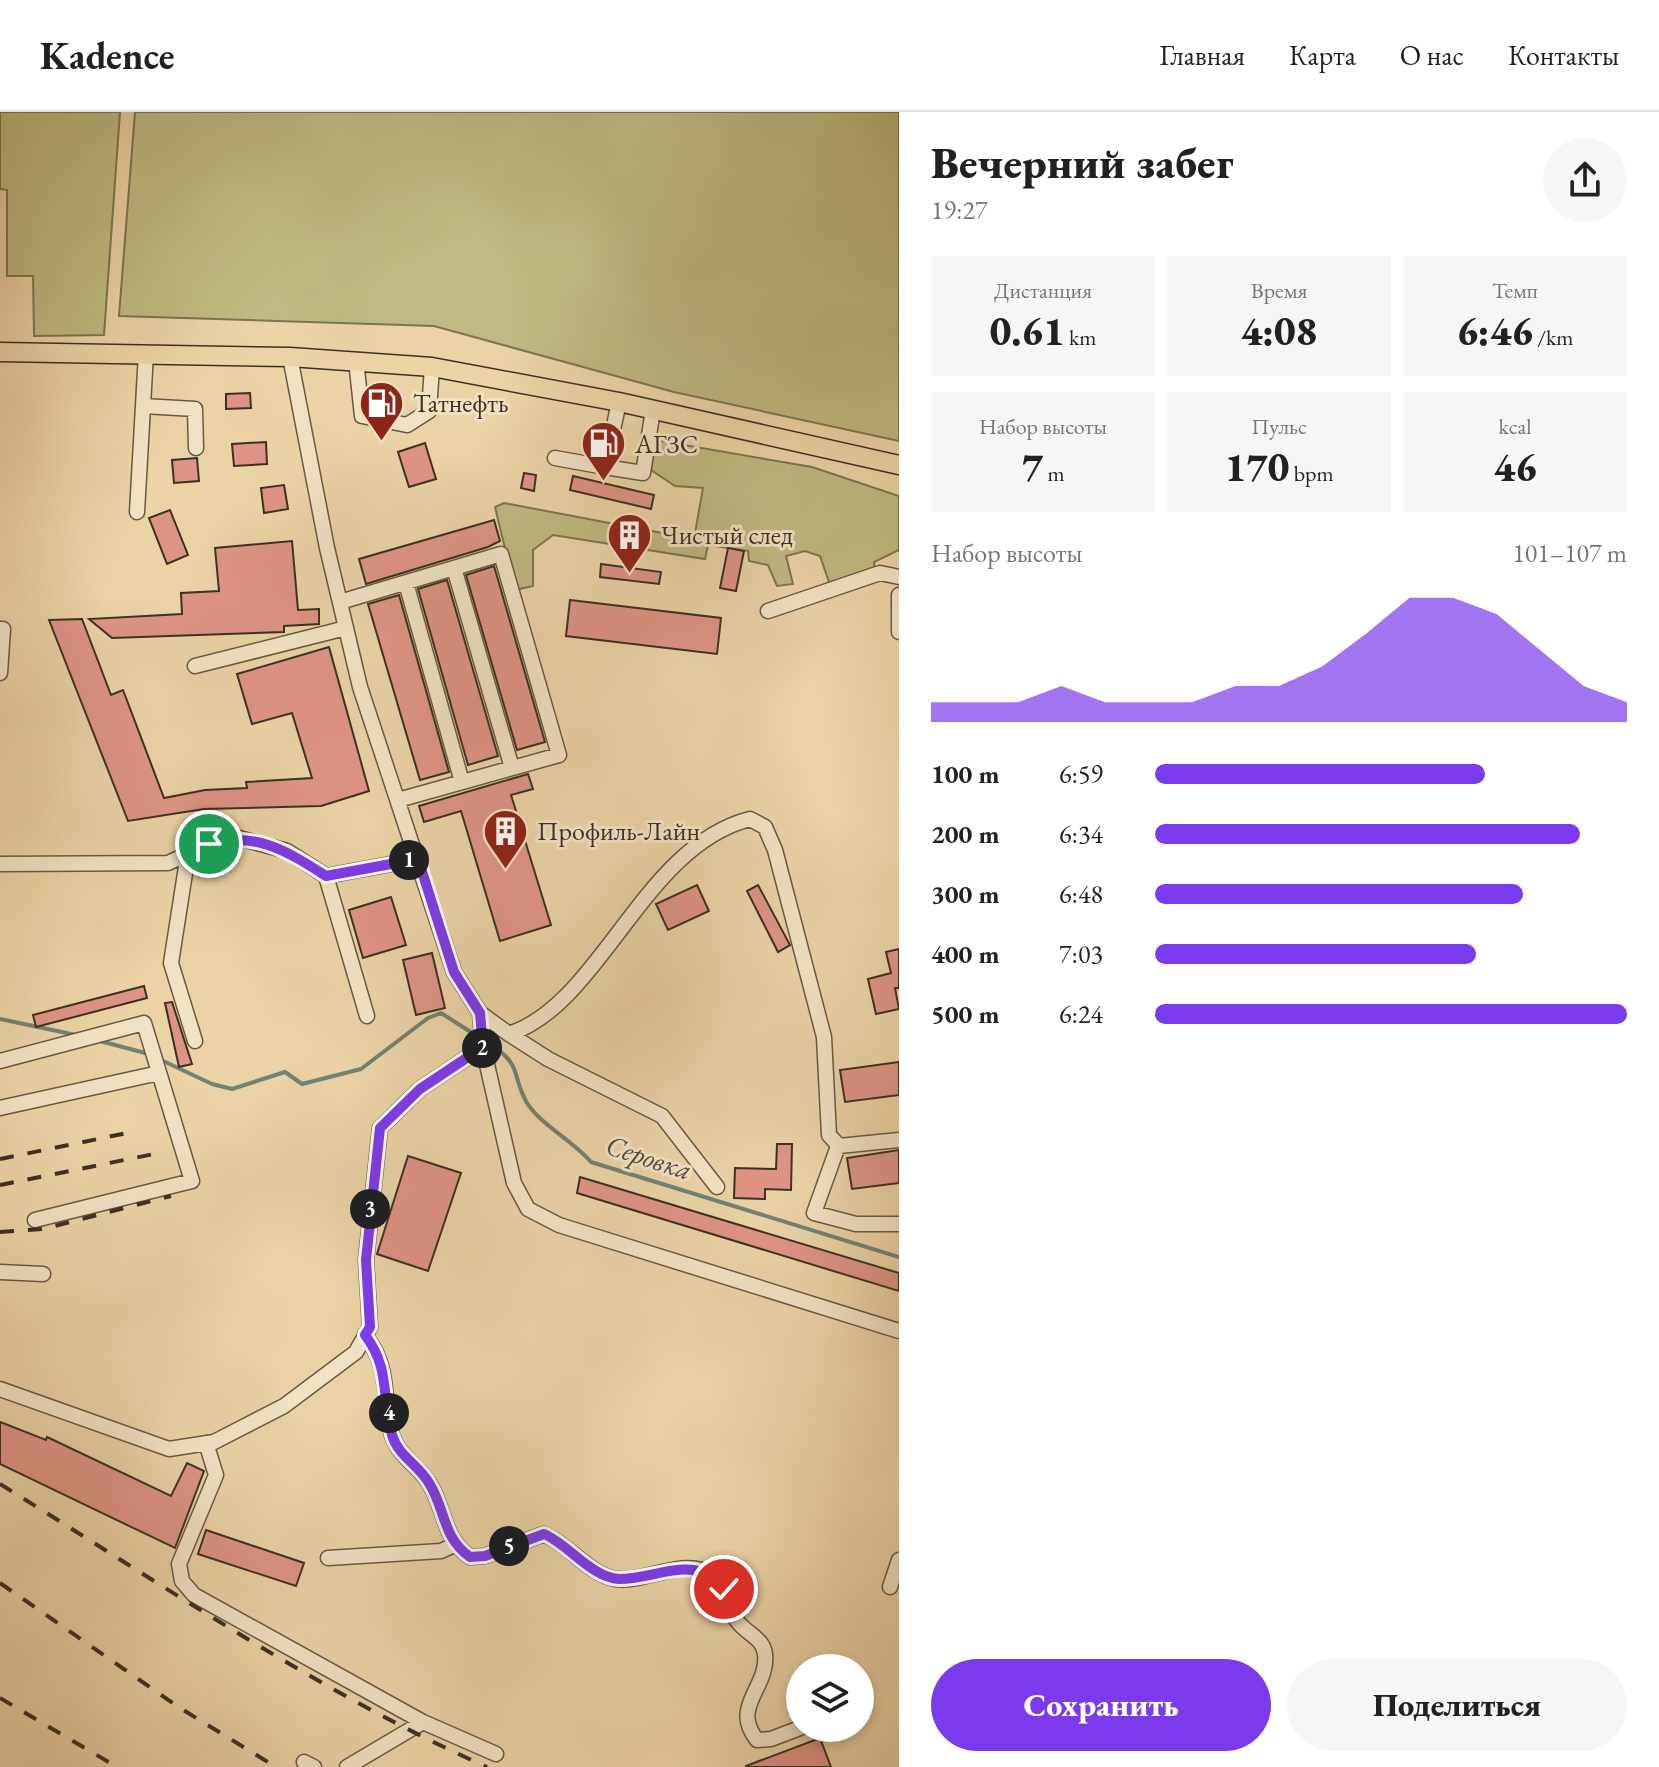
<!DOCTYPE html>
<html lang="ru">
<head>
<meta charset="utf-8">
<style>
  :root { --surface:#fff; --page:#f6f6f6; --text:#202124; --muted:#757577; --line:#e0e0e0; --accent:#7c3aed }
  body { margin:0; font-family:"EB Garamond",serif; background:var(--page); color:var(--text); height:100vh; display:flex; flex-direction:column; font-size:30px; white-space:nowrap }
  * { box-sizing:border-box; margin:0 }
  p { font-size:26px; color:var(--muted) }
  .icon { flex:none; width:44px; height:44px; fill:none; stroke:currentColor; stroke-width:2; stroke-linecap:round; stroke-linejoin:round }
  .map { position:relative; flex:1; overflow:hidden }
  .side { display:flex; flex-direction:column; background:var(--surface); width:760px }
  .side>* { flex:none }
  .controls { position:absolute; left:786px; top:1542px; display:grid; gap:16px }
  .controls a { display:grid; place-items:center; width:88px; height:88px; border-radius:50%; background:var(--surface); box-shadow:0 4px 12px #0003; font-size:40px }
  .pin { position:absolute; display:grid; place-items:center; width:68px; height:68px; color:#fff; margin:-34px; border:4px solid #fff; border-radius:50%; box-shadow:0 2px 8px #0007 }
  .km { position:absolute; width:40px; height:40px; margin:-20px; border-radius:50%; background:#222; color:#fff; font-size:22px; line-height:40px; text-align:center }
  .round { display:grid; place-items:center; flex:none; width:84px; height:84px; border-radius:42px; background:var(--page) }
  .overview { display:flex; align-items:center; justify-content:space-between; height:136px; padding:0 32px }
  h1 { font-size:44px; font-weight:800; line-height:60px }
  .figures { display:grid; grid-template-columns:repeat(3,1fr); gap:12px; height:136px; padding:8px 32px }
  .figures div { display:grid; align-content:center; border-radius:0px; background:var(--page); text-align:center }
  .figures b { font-size:40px; font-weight:800 }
  .figures small { font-size:22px; font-weight:400 }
  .figures p { font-size:22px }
  .chart { height:224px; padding:16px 32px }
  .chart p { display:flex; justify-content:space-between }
  .chart svg { width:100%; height:144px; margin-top:8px; fill:var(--accent); opacity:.7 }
  .action { display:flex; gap:16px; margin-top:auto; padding:16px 32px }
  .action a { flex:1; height:92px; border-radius:48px; background:var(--accent); color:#fff; font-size:32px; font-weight:800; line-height:92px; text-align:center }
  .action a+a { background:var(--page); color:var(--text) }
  ul { padding:0 32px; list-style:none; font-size:26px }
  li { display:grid; grid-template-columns:128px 96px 1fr; align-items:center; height:60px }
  li i { height:20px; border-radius:10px; background:var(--accent) }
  header { display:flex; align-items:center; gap:48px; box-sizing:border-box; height:112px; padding:0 40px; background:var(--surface); border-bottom:2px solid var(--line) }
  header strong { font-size:38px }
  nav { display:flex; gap:44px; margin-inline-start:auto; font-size:28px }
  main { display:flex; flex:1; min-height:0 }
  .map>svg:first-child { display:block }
  .green { fill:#bfba81; stroke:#7d7552; stroke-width:2 }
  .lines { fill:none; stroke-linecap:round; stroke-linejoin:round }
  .stream { stroke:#738272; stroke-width:4 }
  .building { fill:#de9485; stroke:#3b3024; stroke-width:2 }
  .minor-casing { stroke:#675944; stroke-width:17 }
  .major-casing { stroke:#3b3024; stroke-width:21 }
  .minor { stroke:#f2e2c4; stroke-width:14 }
  .major { stroke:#ebd3a5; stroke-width:18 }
  .rail { stroke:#3b3024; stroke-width:4; stroke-dasharray:14 14; stroke-linecap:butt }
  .route-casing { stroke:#fff; stroke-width:16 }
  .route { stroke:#7c3aed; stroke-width:10 }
  .labels { text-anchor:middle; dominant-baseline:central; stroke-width:6; stroke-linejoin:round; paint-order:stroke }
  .poi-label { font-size:26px; fill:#3b3024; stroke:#f2e2c4; text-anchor:start }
  .water-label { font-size:28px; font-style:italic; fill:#4e4b3e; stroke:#f2e2c4 }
</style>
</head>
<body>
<header>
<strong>Kadence</strong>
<nav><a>Главная</a><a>Карта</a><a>О нас</a><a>Контакты</a></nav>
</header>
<main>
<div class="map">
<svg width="899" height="1655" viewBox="0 0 899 1655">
  <rect width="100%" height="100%" fill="#ebd3a5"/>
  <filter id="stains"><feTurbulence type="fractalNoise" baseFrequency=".0025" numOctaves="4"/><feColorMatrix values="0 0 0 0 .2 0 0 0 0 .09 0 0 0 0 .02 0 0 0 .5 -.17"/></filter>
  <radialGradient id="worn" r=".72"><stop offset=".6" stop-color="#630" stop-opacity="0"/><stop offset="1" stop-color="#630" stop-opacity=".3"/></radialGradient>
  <path class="green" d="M0,0H120L104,223L34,224L33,164H7V78L0,77Z
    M135,0H899V329L674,280L434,214L119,204Z
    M655,328L812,355L899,384V438L874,450L875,459L830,473L820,444L805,439L786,444L793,472L777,474L768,453L749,449L748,439L708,433L705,447L553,423L533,438V474L515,478L495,395L504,391L694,427L703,376L675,374L651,358Z"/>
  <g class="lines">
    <path class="stream" d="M0,907L76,923
      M100,929L149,942
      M487,930C525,954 510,962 527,991C540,1012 573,1029 591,1050L899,1145
      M161,948L212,972L232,977L285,960L302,972L361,957L428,906L441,901L477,924"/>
  </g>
  <path class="building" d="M250,281L251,296L226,297V282Z
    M266,330L267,352L234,354L232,332Z
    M425,331L436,367L409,375L398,340Z
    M197,346L199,369L174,371L172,348Z
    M524,361L536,363L534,379L521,376Z
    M573,364L654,383L651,397L570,378Z
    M284,373L288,397L264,401L261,376Z
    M170,398L188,443L167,452L149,406Z
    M494,408L500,429L488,435L366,472L359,447Z
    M292,429L298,498L319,497V512L284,514V520L112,526L89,507L182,502L181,481L219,479L215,436Z
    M728,436L744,439L736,479L720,476Z
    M601,452L661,460L659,472L600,465Z
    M494,454L545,630L517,638L466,463Z
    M447,468L498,644L468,653L418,477Z
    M399,483L449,660L420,668L368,492Z
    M570,488L721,506L717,542L566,524Z
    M82,507L111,583L123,578L164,686L205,678L247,676L246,670L312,666L292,601L252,612L237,562L329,535L369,679L321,694L204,697L128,709L49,508Z
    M528,662L533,677L511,683L551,813L500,829L461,699L424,710L419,694Z
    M697,773L709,799L668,818L656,792Z
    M758,773L790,833L778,840L747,779Z
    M391,785L406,833L363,846L349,798Z
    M899,837V876H895L899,897L876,902L868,867L891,861L886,840Z
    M432,841L445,896L416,903L403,848Z
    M144,874L147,886L36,915L33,903Z
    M172,890L192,952L179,955L165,891Z
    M899,950V983L845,990L840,958Z
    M777,1032H792L791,1078L765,1077V1087L734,1086L735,1056L776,1057Z
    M899,1038V1071L852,1077L847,1046Z
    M408,1044L461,1061L428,1159L377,1142Z
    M580,1065L899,1161V1179L577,1081Z
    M0,1310L46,1328L47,1325L171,1384L187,1351L204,1359L175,1436L0,1352Z
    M206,1418L304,1451L296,1474L198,1442Z
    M820,1626L831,1655H746V1654Z"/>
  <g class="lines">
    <defs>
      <path id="minor" d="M290,245L327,436L360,575L454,860L480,901L483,935L514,1071L528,1097L559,1113L899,1219
        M356,248L362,304L407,313L429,299L432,255
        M619,290L605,355L643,361L653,298
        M143,294L195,297L196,336
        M555,346L605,355
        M137,400L146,241
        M454,456L512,656
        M406,471L462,670
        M899,483V520
        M340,490L501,442L559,643L398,688
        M768,499L880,461L899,465
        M0,517H3L0,561
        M195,554L346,516
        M188,742L171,851L195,929
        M0,752L168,751L209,732L235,725L287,739L326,764L367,904
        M326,764L418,747
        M480,901L509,922C601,892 643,734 750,707L765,715L775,738L824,925L829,1023L839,1034L899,1028
        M509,922L548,947L662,1004L717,1075
        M0,949L144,911L192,1069L35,1108
        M0,996L159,961
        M838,1034L814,1101L856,1112H899
        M0,1160L43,1162
        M365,1223C392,1258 381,1284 392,1323C398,1344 418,1353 429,1371C446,1398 442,1425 470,1445L485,1444L544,1422C568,1432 590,1463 616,1467C646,1471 685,1444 712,1463C728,1474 726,1496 738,1510C747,1522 763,1526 765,1542C769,1576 730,1594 757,1628L771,1627L800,1616
        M0,1277L169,1337L214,1330L284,1294L356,1240L370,1215L366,1148L380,1016L420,977L483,935
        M206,1331L216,1363L179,1452L182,1469L194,1483L423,1610L496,1642
        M328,1446L441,1439L454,1433
        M890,1475L899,1448
        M304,1650L314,1655
        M347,1655L423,1610"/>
      <path id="major" d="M0,240L290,245L432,255L619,290L899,353"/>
    </defs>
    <use href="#minor" class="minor-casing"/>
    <use href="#major" class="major-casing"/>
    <use href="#minor" class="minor"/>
    <use href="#major" class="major"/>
    <path class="rail" d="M0,1047L137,1019
      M0,1073L159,1041
      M0,1120L43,1117L171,1084
      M0,1372C159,1470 316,1579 487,1655
      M0,1471L180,1596L276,1655
      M0,1586L117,1655"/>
  </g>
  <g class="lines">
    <defs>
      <path id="route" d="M209,732C256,719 287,739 326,764L418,747L454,860L480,901L483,935L420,977L380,1016L366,1148L370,1215L365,1223C391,1257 381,1285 392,1323C398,1344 419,1353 429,1371C446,1398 442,1425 470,1445L485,1444L544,1422C568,1432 592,1466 619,1467C660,1467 693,1440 724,1477"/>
    </defs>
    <use href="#route" class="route-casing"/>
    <use href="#route" class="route"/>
  </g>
  <defs>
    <symbol id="fuel-pin" viewBox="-11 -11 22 30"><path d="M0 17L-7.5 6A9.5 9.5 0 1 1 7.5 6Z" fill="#8f2418" stroke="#f2e2c4"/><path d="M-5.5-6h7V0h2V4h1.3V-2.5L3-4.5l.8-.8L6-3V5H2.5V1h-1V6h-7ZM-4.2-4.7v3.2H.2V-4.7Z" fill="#fff"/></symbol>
    <symbol id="building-pin" viewBox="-11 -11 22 30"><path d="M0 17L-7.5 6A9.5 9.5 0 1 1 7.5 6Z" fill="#8f2418" stroke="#f2e2c4"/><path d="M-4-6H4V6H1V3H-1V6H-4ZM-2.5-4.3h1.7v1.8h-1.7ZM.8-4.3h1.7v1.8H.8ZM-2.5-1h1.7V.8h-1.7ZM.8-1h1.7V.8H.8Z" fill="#fff"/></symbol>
  </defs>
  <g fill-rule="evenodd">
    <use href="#fuel-pin" x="356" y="266" width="51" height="69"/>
    <use href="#fuel-pin" x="578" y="306" width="51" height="69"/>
    <use href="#building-pin" x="604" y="398" width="51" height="69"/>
    <use href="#building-pin" x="480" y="694" width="51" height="69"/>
  </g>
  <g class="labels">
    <g class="poi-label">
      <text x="413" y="291">Татнефть</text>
      <text x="635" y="332">АГЗС</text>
      <text x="661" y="423">Чистый след</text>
      <text x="537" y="719">Профиль-Лайн</text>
    </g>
    <g class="water-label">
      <text transform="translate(649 1045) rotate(18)">Серовка</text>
    </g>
  </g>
  <rect width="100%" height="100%" filter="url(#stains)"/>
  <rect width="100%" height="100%" fill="url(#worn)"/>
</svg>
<div class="controls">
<a><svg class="icon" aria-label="layers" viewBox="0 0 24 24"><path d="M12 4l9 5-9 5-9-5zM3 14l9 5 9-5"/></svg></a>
</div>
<div class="pin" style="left:209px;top:732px;background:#1e9e55"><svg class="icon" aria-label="arrive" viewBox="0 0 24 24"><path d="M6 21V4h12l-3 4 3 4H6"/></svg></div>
<div class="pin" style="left:724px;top:1477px;background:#d93025"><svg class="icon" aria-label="check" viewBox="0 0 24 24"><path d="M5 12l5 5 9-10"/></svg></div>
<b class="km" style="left:409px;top:748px">1</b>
<b class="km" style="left:482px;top:936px">2</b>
<b class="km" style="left:370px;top:1097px">3</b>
<b class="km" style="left:389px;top:1301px">4</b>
<b class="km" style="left:509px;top:1434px">5</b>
</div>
<section class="side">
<div class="overview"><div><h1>Вечерний забег</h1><p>19:27</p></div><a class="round"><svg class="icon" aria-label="share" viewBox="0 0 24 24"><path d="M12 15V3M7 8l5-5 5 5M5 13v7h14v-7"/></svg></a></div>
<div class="figures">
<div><p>Дистанция</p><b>0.61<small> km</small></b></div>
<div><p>Время</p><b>4:08</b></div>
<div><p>Темп</p><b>6:46<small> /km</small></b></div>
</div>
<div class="figures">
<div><p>Набор высоты</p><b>7<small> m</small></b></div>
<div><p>Пульс</p><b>170<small> bpm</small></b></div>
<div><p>kcal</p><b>46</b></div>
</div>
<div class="chart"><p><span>Набор высоты</span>101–107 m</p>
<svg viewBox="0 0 160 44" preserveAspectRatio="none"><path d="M0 44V38L10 38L20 38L30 33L40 38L50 38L60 38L70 33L80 33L90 27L100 17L110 6L120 6L130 11L140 22L150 33L160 38V44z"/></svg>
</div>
<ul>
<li><b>100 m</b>6:59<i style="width:70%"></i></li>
<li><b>200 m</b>6:34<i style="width:90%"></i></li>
<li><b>300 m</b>6:48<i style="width:78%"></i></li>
<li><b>400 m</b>7:03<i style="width:68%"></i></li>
<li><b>500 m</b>6:24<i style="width:100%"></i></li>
</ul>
<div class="action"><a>Сохранить</a><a>Поделиться</a></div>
</section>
</main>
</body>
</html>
